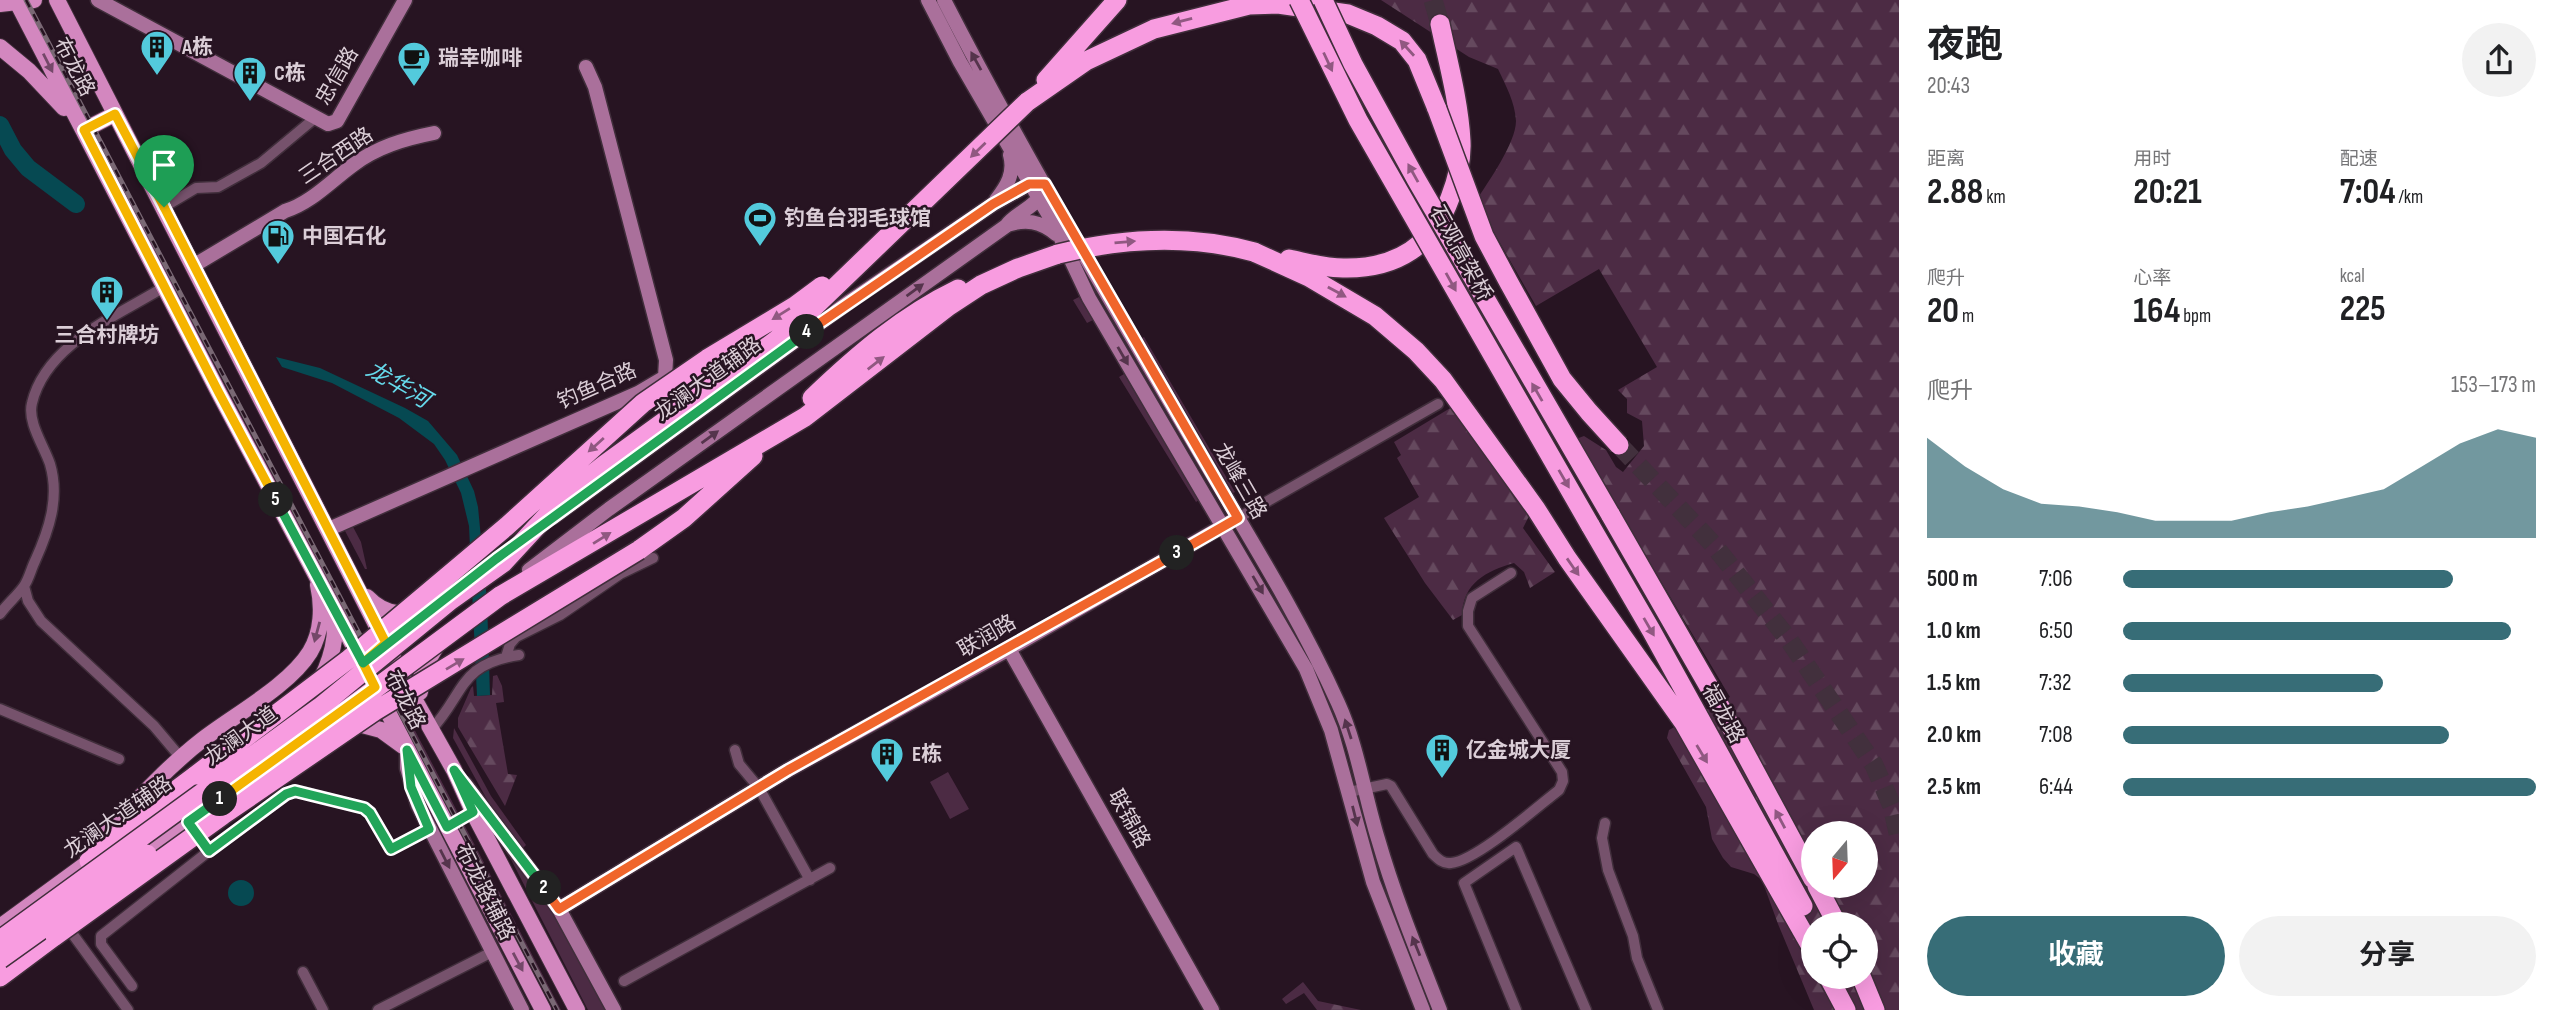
<!DOCTYPE html>
<html lang="zh">
<head>
<meta charset="utf-8">
<style>
  :root { --surface:#fff; --page:#f2f2f2; --text:#202124; --muted:#757577; --accent:#376d77 }
  body { margin:0; font-family:"Sofia Sans Condensed","Noto Sans SC",sans-serif; background:var(--page); color:var(--text); height:100vh; display:flex; flex-direction:column; font-size:26px; white-space:nowrap }
  * { box-sizing:border-box; margin:0 }
  p { font-size:23px; color:var(--muted) }
  .icon { flex:none; width:38px; height:38px; fill:none; stroke:currentColor; stroke-width:2; stroke-linecap:round; stroke-linejoin:round }
  .map { position:relative; flex:1; overflow:hidden }
  .side { display:flex; flex-direction:column; background:var(--surface); width:665px }
  .side>* { flex:none }
  .needle { width:46px; rotate:199deg }
  .tools { position:absolute; left:1801px; top:821px; display:grid; gap:14px }
  .tools a { display:grid; place-items:center; width:77px; height:77px; border-radius:50%; background:var(--surface); box-shadow:0 7px 28px #0002; font-size:35px }
  .pin { position:absolute; display:grid; place-items:center; width:60px; height:60px; color:#fff; margin:-72px -30px; border-radius:50% 50% 50% 0; rotate:-45deg; box-shadow:0 0 7px #0007 }
  .pin .icon { rotate:45deg }
  .km { position:absolute; width:35px; height:35px; margin:-18px; border-radius:50%; background:#222; color:#fff; font-size:19px; line-height:35px; text-align:center }
  .round { display:grid; place-items:center; flex:none; width:74px; height:74px; border-radius:37px; background:var(--page) }
  .headline { display:flex; align-items:center; justify-content:space-between; height:119px; padding:0 28px }
  h1 { font-size:38px; font-weight:700; line-height:52px }
  .stats { display:grid; grid-template-columns:repeat(3,1fr); gap:10px; height:119px; padding:7px 28px }
  .stats div { display:grid; align-content:center }
  .stats b { font-size:35px; font-weight:700 }
  .stats small { font-size:19px; font-weight:400 }
  .stats p { font-size:19px }
  .chart { height:196px; padding:14px 28px }
  .chart p { display:flex; justify-content:space-between }
  .chart svg { width:100%; height:126px; margin-top:7px; fill:var(--accent); opacity:.7 }
  .action { display:flex; gap:14px; margin-top:auto; padding:14px 28px }
  .action a { flex:1; height:80px; border-radius:42px; background:var(--accent); color:#fff; font-size:28px; font-weight:700; line-height:80px; text-align:center }
  .action a+a { background:var(--page); color:var(--text) }
  ul { padding:0 28px; list-style:none; font-size:23px }
  li { display:grid; grid-template-columns:112px 84px 1fr; align-items:center; height:52px }
  li i { height:18px; border-radius:9px; background:var(--accent) }
  main { display:flex; flex:1; min-height:0 }
  .map>svg:first-child { display:block }
  .green { fill:#4c2b44 }
  .forest { fill:url(#forest-firs); fill-rule:evenodd }
  .water { fill:#064952 }
  .lines { fill:none; stroke-linecap:round; stroke-linejoin:round }
  .river { stroke:#064952; stroke-width:18 }
  .highway-tunnel { stroke:#42303d; stroke-width:19; stroke-dasharray:19 10; stroke-linecap:butt }
  .street-casing { stroke:#402e3b; stroke-width:13 }
  .secondary-casing { stroke:#402e3b; stroke-width:17 }
  .primary-casing { stroke:#402e3b; stroke-width:18 }
  .highway-casing { stroke:#402e3b; stroke-width:22 }
  .street { stroke:#76526c; stroke-width:10 }
  .secondary { stroke:#aa709b; stroke-width:14 }
  .primary { stroke:#d387bf; stroke-width:16 }
  .highway { stroke:#f89ce0; stroke-width:19 }
  .rail-casing { stroke:#796874; stroke-width:5 }
  .rail { stroke:#271422; stroke-width:2.5; stroke-dasharray:8; stroke-linecap:butt }
  .highway-bridge-casing { stroke:#402e3b; stroke-width:22; stroke-linecap:butt }
  .highway-bridge { stroke:#f89ce0; stroke-width:19 }
  .oneway { fill:#905881 }
  .oneway2 { fill:#55344c }
  .oneway3 { fill:#744869 }
  .split-1-casing { stroke:#fff; stroke-width:14 }
  .split-2-casing { stroke:#fff; stroke-width:14 }
  .split-3-casing { stroke:#fff; stroke-width:14 }
  .split-4-casing { stroke:#fff; stroke-width:14 }
  .split-5-casing { stroke:#fff; stroke-width:14 }
  .split-6-casing { stroke:#fff; stroke-width:14 }
  .split-1 { stroke:#f5b400; stroke-width:9 }
  .split-2 { stroke:#22a559; stroke-width:9 }
  .split-3 { stroke:#f0652b; stroke-width:9 }
  .split-4 { stroke:#f0652b; stroke-width:9 }
  .split-5 { stroke:#22a559; stroke-width:9 }
  .split-6 { stroke:#f5b400; stroke-width:9 }
  .labels { text-anchor:middle; dominant-baseline:central; stroke-width:5; stroke-linejoin:round; paint-order:stroke }
  .poi-label { font-size:21px; font-weight:bold; fill:#dbced7; stroke:#271422; text-anchor:start }
  .street-label { font-size:21px; fill:#dbced7; stroke:#271422 }
  .water-label { font-size:23px; font-style:italic; fill:#66daec; stroke:#271422 }
</style>
</head>
<body>
<main>
<div class="map">
<svg width="1899" height="1010" viewBox="0 0 1899 1010">
  <defs>
    <pattern id="forest-firs" width="22" height="20" patternUnits="userSpaceOnUse" patternTransform="scale(1.75)"><rect width="22" height="20" fill="#4c2b44"/><path d="M5 1l3.5 6h-7zM16 11l3.5 6h-7z" fill="#65495e"/></pattern>
  </defs>
  <rect width="100%" height="100%" fill="#271422"/>
  <path class="green" d="M1079,297L1093,320L1087,323L1073,300Z
    M1144,337L1235,492L1233,493L1142,338Z
    M1124,374L1199,500L1196,502L1119,377Z
    M352,525L361,542L367,569H365L344,529Z
    M399,700L561,1010H556L395,701Z
    M454,728L491,796L526,845L522,849L490,805L453,738Z
    M948,772L969,809L950,819L930,782Z
    M498,834L566,932L608,1010H588Z"/>
  <path class="forest" d="M1381,0H1899V1010H1814L1778,924L1762,880L1754,874L1731,867L1723,858L1712,839L1706,807L1667,738L1669,730L1730,697L1576,439L1584,436L1606,450L1616,467L1623,472L1644,446L1642,421L1627,413V399L1618,390L1657,367L1599,269L1536,306L1476,201C1488,182 1516,143 1516,121C1515,102 1506,86 1498,69L1469,57ZM1813,833H1866V886H1813ZM1813,924H1866V976H1813Z
    M1452,407L1529,516L1523,528L1555,572L1530,588L1524,572L1514,563C1486,571 1463,583 1462,615L1453,620L1425,583L1384,518L1419,497L1397,458L1401,455L1394,442Z
    M497,675L502,686L504,702L496,703L508,774L517,775L505,806L458,727V718L471,688L473,686L474,696L492,695L493,676Z
    M1303,982L1318,1001L1361,1010H1317L1304,993L1286,1004L1282,999Z"/>
  <path class="water" d="M276,357L320,368L405,408L428,421L457,455L474,491L478,507L487,601L490,695L477,696L469,526L461,493L445,460L434,444L399,418L332,383L282,367Z
    M228 893a13 13 0 1 1 26 0a13 13 0 1 1-26 0Z"/>
  <g class="lines">
    <path class="river" d="M0,125L13,150L28,168L76,204"/>
    <path class="highway-tunnel" d="M1433,0L1440,24
      M1619,445L1712,543L1789,640L1874,765L1892,806L1899,837"/>
    <defs>
      <path id="street" d="M164,207L196,188L218,187L261,163L315,118
        M1238,518L1438,404
        M24,586L28,601L41,621L154,726L181,758
        M0,614C7,604 17,596 24,586C29,579 31,569 35,561C49,530 60,498 50,464C44,446 27,422 32,403C46,344 117,316 164,287
        M506,657L510,644L516,637L560,615L620,574L653,558
        M0,709L119,759
        M431,730C465,694 458,664 519,655
        M735,750L739,764L759,788L810,880
        M1349,792L1387,784L1391,786L1433,854C1438,859 1443,864 1451,863C1476,861 1537,807 1559,790L1563,781L1562,772L1468,626V611L1472,598L1511,573
        M1605,823L1602,838L1608,870L1633,936L1637,958L1658,1010
        M66,925L128,1010
        M303,972L323,1010
        M624,981L830,868
        M132,986L101,944V936L209,851L290,792L298,791L364,808L370,812L391,849L429,829
        M378,1010L492,952
        M1516,1010L1464,883L1516,847L1586,1010"/>
      <path id="secondary" d="M98,0L328,124L337,121L405,0
        M928,0L960,62L1055,226L1089,298L1306,669L1331,730L1373,882L1423,1010
        M944,0C1021,150 1107,295 1192,440C1242,526 1297,612 1338,703C1358,747 1364,794 1378,839C1395,898 1418,954 1440,1010
        M996,200C1007,186 1015,173 1010,155
        M1007,225C1026,219 1040,221 1056,234
        M193,266L285,211C311,203 331,181 353,165C377,147 404,139 434,133
        M553,517L850,301L993,204L1029,184H1037
        M329,529L638,393L665,377L666,360L595,87L586,67
        M529,570L609,509L1006,226C1015,213 1035,208 1042,193
        M1009,649L1212,1010
        M407,750V768L418,805L522,1010
        M465,784L559,909L614,1010
        M559,909L788,770L1009,649L1230,522"/>
      <path id="primary" d="M16,0L219,393L361,660
        M57,0L413,697L454,770L473,812L577,1010
        M0,4L34,0
        M0,47L29,71L64,108
        M84,130L115,114
        M367,597C387,618 408,616 433,607
        M420,692L422,671L437,645
        M379,695L543,1010
        M296,717C319,689 340,651 334,613
        M351,722L381,730L403,746
        M91,849C127,812 161,772 202,740C234,715 289,686 310,652C322,632 323,607 318,585
        M135,859L271,763
        M0,927L97,856"/>
      <path id="highway" d="M1046,80L1117,0
        M1027,102L1086,61L1154,29L1249,5L1278,4L1348,14L1377,26L1402,41L1417,60L1437,109
        M1254,252L1309,277L1375,316L1416,351L1443,380L1536,509L1567,558L1684,723L1813,950
        M1289,259C1308,263 1328,269 1347,268C1397,268 1433,245 1450,198C1457,180 1462,160 1461,141C1459,102 1448,62 1440,24
        M812,398C857,355 902,316 958,289
        M1610,514L1716,699L1813,879
        M1590,525L1651,630L1803,906
        M639,550L684,518L753,456
        M500,596L805,417L949,306L981,285L1018,268L1058,254
        M89,861L140,817L196,775
        M1817,886L1837,924
        M1828,976L1846,1010
        M1861,976L1875,1010
        M0,977L55,936"/>
    </defs>
    <use href="#street" class="street-casing"/>
    <use href="#secondary" class="secondary-casing"/>
    <use href="#primary" class="primary-casing"/>
    <use href="#highway" class="highway-casing"/>
    <use href="#street" class="street"/>
    <use href="#secondary" class="secondary"/>
    <use href="#primary" class="primary"/>
    <use href="#highway" class="highway"/>
    <defs>
      <path id="rail" d="M26,0L557,1010"/>
    </defs>
    <use href="#rail" class="rail-casing"/>
    <use href="#rail" class="rail"/>
    <defs>
      <path id="highway-bridge" d="M1299,0L1358,120L1590,525
        M1323,0L1353,64L1416,179L1610,514
        M1437,109L1484,236L1508,281L1562,379L1589,412L1619,445
        M1058,254C1123,238 1188,234 1254,252
        M263,772L500,596
        M196,775L349,659L507,526L643,403L707,359L795,306L822,286
        M55,936L223,815L375,711L639,550
        M0,940L320,707L451,600L503,563L564,497L604,465L775,341L805,316L1027,102
        M0,959L147,854"/>
    </defs>
    <use href="#highway-bridge" class="highway-bridge-casing"/>
    <use href="#highway-bridge" class="highway-bridge"/>
  </g>
  <defs><path id="oneway-solid" d="M-6-.8H1V-3.2L6.5 0L1 3.2V.8H-6Z" transform="scale(1.75)"/></defs>
  <g class="oneway">
    <use href="#oneway-solid" transform="translate(1182 21) rotate(165)"/>
    <use href="#oneway-solid" transform="translate(1407 48) rotate(-132)"/>
    <use href="#oneway-solid" transform="translate(1328 62) rotate(65)"/>
    <use href="#oneway-solid" transform="translate(978 150) rotate(136)"/>
    <use href="#oneway-solid" transform="translate(1413 173) rotate(-119)"/>
    <use href="#oneway-solid" transform="translate(1125 242) rotate(-5)"/>
    <use href="#oneway-solid" transform="translate(1451 282) rotate(61)"/>
    <use href="#oneway-solid" transform="translate(1337 292) rotate(29)"/>
    <use href="#oneway-solid" transform="translate(781 314) rotate(148)"/>
    <use href="#oneway-solid" transform="translate(876 363) rotate(-38)"/>
    <use href="#oneway-solid" transform="translate(1537 392) rotate(-120)"/>
    <use href="#oneway-solid" transform="translate(596 445) rotate(138)"/>
    <use href="#oneway-solid" transform="translate(1564 479) rotate(60)"/>
    <use href="#oneway-solid" transform="translate(602 538) rotate(-32)"/>
    <use href="#oneway-solid" transform="translate(1573 567) rotate(55)"/>
    <use href="#oneway-solid" transform="translate(1649 627) rotate(60)"/>
    <use href="#oneway-solid" transform="translate(455 664) rotate(-31)"/>
    <use href="#oneway-solid" transform="translate(1702 754) rotate(59)"/>
    <use href="#oneway-solid" transform="translate(1780 819) rotate(-118)"/>
  </g>
  <g class="oneway2">
    <use href="#oneway-solid" transform="translate(976 61) rotate(-119)"/>
    <use href="#oneway-solid" transform="translate(915 290) rotate(-36)"/>
    <use href="#oneway-solid" transform="translate(1123 356) rotate(60)"/>
    <use href="#oneway-solid" transform="translate(710 437) rotate(-36)"/>
    <use href="#oneway-solid" transform="translate(1258 585) rotate(60)"/>
    <use href="#oneway-solid" transform="translate(1348 729) rotate(-108)"/>
    <use href="#oneway-solid" transform="translate(1355 816) rotate(76)"/>
    <use href="#oneway-solid" transform="translate(445 859) rotate(63)"/>
    <use href="#oneway-solid" transform="translate(1416 946) rotate(-112)"/>
  </g>
  <g class="oneway3">
    <use href="#oneway-solid" transform="translate(48 63) rotate(63)"/>
    <use href="#oneway-solid" transform="translate(317 632) rotate(105)"/>
    <use href="#oneway-solid" transform="translate(518 962) rotate(62)"/>
  </g>
  <g class="lines">
    <defs>
      <path id="split-1" d="M164,207L386,643L363,663L375,687L220,799"/>
      <path id="split-2" d="M220,799L188,822L209,851L286,794L295,791L364,808L370,813L391,849L429,829L411,787L407,750L447,827L473,812L454,770L544,888"/>
      <path id="split-3" d="M544,888L559,909L788,770L1177,553"/>
      <path id="split-4" d="M807,332L993,204L1029,184H1045L1238,518L1177,553"/>
      <path id="split-5" d="M276,500L363,663L496,559L807,332"/>
      <path id="split-6" d="M164,207L115,114L84,130L219,393L276,500"/>
    </defs>
    <use href="#split-1" class="split-1-casing"/>
    <use href="#split-2" class="split-2-casing"/>
    <use href="#split-3" class="split-3-casing"/>
    <use href="#split-4" class="split-4-casing"/>
    <use href="#split-5" class="split-5-casing"/>
    <use href="#split-6" class="split-6-casing"/>
    <use href="#split-1" class="split-1"/>
    <use href="#split-2" class="split-2"/>
    <use href="#split-3" class="split-3"/>
    <use href="#split-4" class="split-4"/>
    <use href="#split-5" class="split-5"/>
    <use href="#split-6" class="split-6"/>
  </g>
  <defs>
    <symbol id="building-pin" viewBox="-11 -11 22 30"><path d="M0 17L-7.5 6A9.5 9.5 0 1 1 7.5 6Z" fill="#53cadc" stroke="#271422"/><path d="M-4-6H4V6H1V3H-1V6H-4ZM-2.5-4.3h1.7v1.8h-1.7ZM.8-4.3h1.7v1.8H.8ZM-2.5-1h1.7V.8h-1.7ZM.8-1h1.7V.8H.8Z" fill="#111"/></symbol>
    <symbol id="cafe-pin" viewBox="-11 -11 22 30"><path d="M0 17L-7.5 6A9.5 9.5 0 1 1 7.5 6Z" fill="#53cadc" stroke="#271422"/><path d="M-5.5-4.5H6V0H3Q3 3.5 0 3.5H-2.5Q-5.5 3.5-5.5 0ZM3-3.2v2h1.7v-2ZM-6 4.5H4V6H-6Z" fill="#111"/></symbol>
    <symbol id="stadium-pin" viewBox="-11 -11 22 30"><path d="M0 17L-7.5 6A9.5 9.5 0 1 1 7.5 6Z" fill="#53cadc" stroke="#271422"/><path d="M0-5a6.5 5 0 1 0 0 10a6.5 5 0 1 0 0-10ZM-3.5-1.8h7v3.6h-7Z" fill="#111"/></symbol>
    <symbol id="fuel-pin" viewBox="-11 -11 22 30"><path d="M0 17L-7.5 6A9.5 9.5 0 1 1 7.5 6Z" fill="#53cadc" stroke="#271422"/><path d="M-5.5-6h7V0h2V4h1.3V-2.5L3-4.5l.8-.8L6-3V5H2.5V1h-1V6h-7ZM-4.2-4.7v3.2H.2V-4.7Z" fill="#111"/></symbol>
  </defs>
  <g fill-rule="evenodd">
    <use href="#building-pin" x="138" y="28" width="38" height="52"/>
    <use href="#cafe-pin" x="395" y="39" width="38" height="52"/>
    <use href="#building-pin" x="231" y="54" width="38" height="52"/>
    <use href="#stadium-pin" x="741" y="199" width="38" height="52"/>
    <use href="#fuel-pin" x="259" y="217" width="38" height="52"/>
    <use href="#building-pin" x="88" y="273" width="38" height="52"/>
    <use href="#building-pin" x="1423" y="731" width="38" height="52"/>
    <use href="#building-pin" x="868" y="735" width="38" height="52"/>
  </g>
  <g class="labels">
    <g class="poi-label">
      <text x="182" y="47">A栋</text>
      <text x="438" y="58">瑞幸咖啡</text>
      <text x="274" y="73">C栋</text>
      <text x="784" y="218">钓鱼台羽毛球馆</text>
      <text x="302" y="236">中国石化</text>
      <text x="107" y="335" text-anchor="middle">三合村牌坊</text>
      <text x="1466" y="750">亿金城大厦</text>
      <text x="912" y="754">E栋</text>
    </g>
    <g class="street-label">
      <text transform="translate(74 67) rotate(62)">布龙路</text>
      <text transform="translate(337 76) rotate(-60)">忠信路</text>
      <text transform="translate(336 156) rotate(-34)">三合西路</text>
      <text transform="translate(1461 253) rotate(61)">石观高架桥</text>
      <text transform="translate(708 379) rotate(-36)">龙澜大道辅路</text>
      <text transform="translate(597 386) rotate(-24)">钓鱼合路</text>
      <text transform="translate(1240 481) rotate(60)">龙峰三路</text>
      <text transform="translate(987 636) rotate(-30)">联润路</text>
      <text transform="translate(405 700) rotate(63)">布龙路</text>
      <text transform="translate(1723 714) rotate(61)">福龙路</text>
      <text transform="translate(241 736) rotate(-36)">龙澜大道</text>
      <text transform="translate(118 817) rotate(-35)">龙澜大道辅路</text>
      <text transform="translate(1129 819) rotate(61)">联锦路</text>
      <text transform="translate(485 892) rotate(63)">布龙路辅路</text>
    </g>
    <g class="water-label">
      <text transform="translate(398 385) rotate(30)">龙华河</text>
    </g>
  </g>
</svg>
<div class="tools">
<a><svg class="needle" viewBox="-14 -14 28 28"><path d="M0-13l5 13h-10z" fill="#e53935"/><path d="M0 13l5-13h-10z" fill="#757577"/></svg></a>
<a><svg class="icon" aria-label="locate" viewBox="0 0 24 24"><circle cx="12" cy="12" r="6"/><path d="M12 2v4M12 18v4M2 12h4M18 12h4"/></svg></a>
</div>
<div class="pin" style="left:164px;top:207px;background:#1e9e55"><svg class="icon" aria-label="arrive" viewBox="0 0 24 24"><path d="M6 21V4h12l-3 4 3 4H6"/></svg></div>
<b class="km" style="left:220px;top:799px">1</b>
<b class="km" style="left:544px;top:888px">2</b>
<b class="km" style="left:1177px;top:553px">3</b>
<b class="km" style="left:807px;top:332px">4</b>
<b class="km" style="left:276px;top:500px">5</b>
</div>
<section class="side">
<div class="headline"><div><h1>夜跑</h1><p>20:43</p></div><a class="round"><svg class="icon" aria-label="share" viewBox="0 0 24 24"><path d="M12 15V3M7 8l5-5 5 5M5 13v7h14v-7"/></svg></a></div>
<div class="stats">
<div><p>距离</p><b>2.88<small> km</small></b></div>
<div><p>用时</p><b>20:21</b></div>
<div><p>配速</p><b>7:04<small> /km</small></b></div>
</div>
<div class="stats">
<div><p>爬升</p><b>20<small> m</small></b></div>
<div><p>心率</p><b>164<small> bpm</small></b></div>
<div><p>kcal</p><b>225</b></div>
</div>
<div class="chart"><p><span>爬升</span>153–173 m</p>
<svg viewBox="0 0 160 44" preserveAspectRatio="none"><path d="M0 44V9L10 19L20 27L30 32L40 33L50 35L60 38L70 38L80 38L90 35L100 33L110 30L120 27L130 19L140 11L150 6L160 9V44z"/></svg>
</div>
<ul>
<li><b>500 m</b>7:06<i style="width:80%"></i></li>
<li><b>1.0 km</b>6:50<i style="width:94%"></i></li>
<li><b>1.5 km</b>7:32<i style="width:63%"></i></li>
<li><b>2.0 km</b>7:08<i style="width:79%"></i></li>
<li><b>2.5 km</b>6:44<i style="width:100%"></i></li>
</ul>
<div class="action"><a>收藏</a><a>分享</a></div>
</section>
</main>
</body>
</html>
